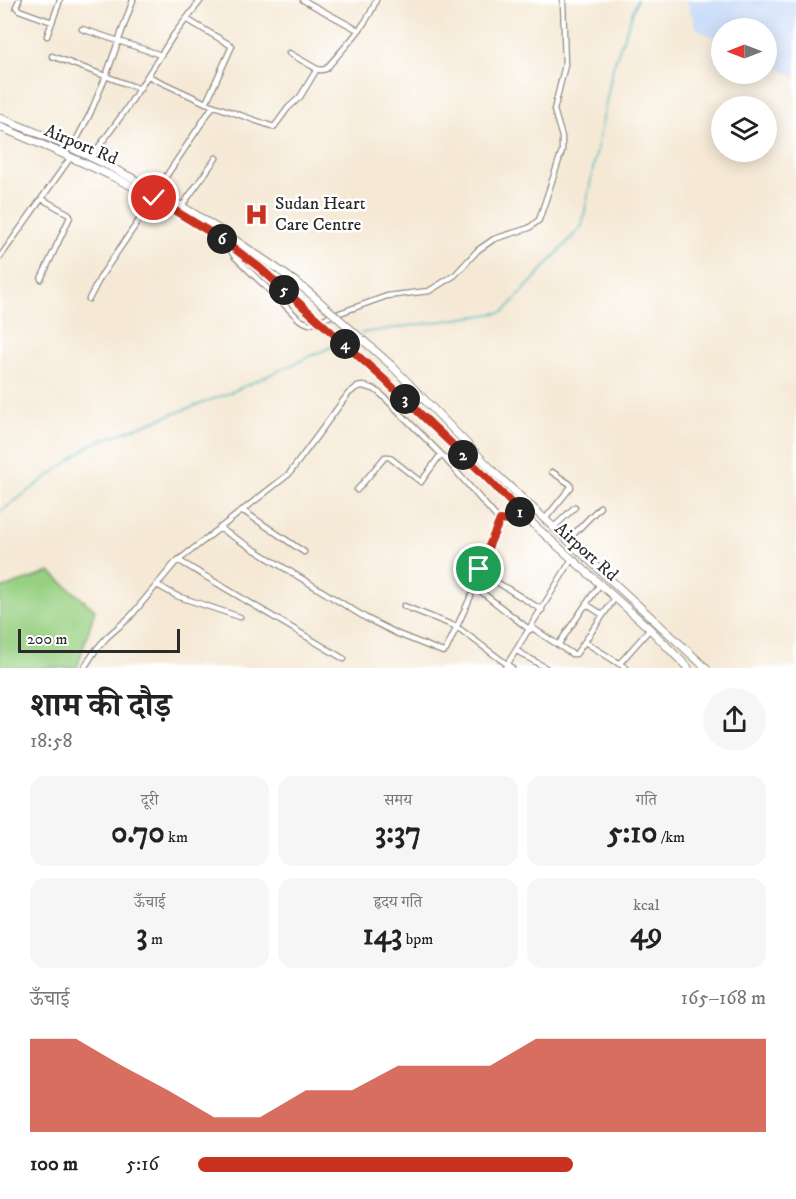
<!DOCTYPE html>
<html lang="hi">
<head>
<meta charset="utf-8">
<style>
  :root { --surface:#fff; --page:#f6f6f6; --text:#222; --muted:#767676; --accent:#c8321e }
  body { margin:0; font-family:"IM FELL DW Pica","Noto Serif Devanagari",serif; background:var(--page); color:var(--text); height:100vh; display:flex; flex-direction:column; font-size:22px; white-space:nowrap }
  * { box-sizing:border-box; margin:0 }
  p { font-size:20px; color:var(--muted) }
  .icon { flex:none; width:33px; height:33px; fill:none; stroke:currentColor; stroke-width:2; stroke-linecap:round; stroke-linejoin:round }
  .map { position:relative; height:668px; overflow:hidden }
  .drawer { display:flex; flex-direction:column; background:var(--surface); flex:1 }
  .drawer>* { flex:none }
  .needle { width:39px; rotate:270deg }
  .controls { position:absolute; left:711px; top:18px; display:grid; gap:12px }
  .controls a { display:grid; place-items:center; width:66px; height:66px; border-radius:50%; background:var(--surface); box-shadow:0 3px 15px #0003; font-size:30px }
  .scale { position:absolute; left:18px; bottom:15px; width:162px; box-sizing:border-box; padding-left:6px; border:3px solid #2b2b2b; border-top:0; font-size:16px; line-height:21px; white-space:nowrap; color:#2b2b2b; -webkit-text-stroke:4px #fff; paint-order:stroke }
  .pin { position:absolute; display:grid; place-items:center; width:51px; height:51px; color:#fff; margin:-26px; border:3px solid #fff; border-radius:50%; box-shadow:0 2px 6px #0007 }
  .km { position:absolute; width:30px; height:30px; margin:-15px; border-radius:50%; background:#222; color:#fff; font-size:16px; line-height:30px; text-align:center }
  .round { display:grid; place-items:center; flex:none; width:63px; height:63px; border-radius:32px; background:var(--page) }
  .summary { display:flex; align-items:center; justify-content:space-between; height:102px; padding:0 30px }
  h1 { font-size:33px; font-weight:700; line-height:45px }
  .metrics { display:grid; grid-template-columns:repeat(3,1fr); gap:9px; height:102px; padding:6px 30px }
  .metrics div { display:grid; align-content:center; border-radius:15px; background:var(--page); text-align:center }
  .metrics b { font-size:30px; font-weight:700 }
  .metrics small { font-size:16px; font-weight:400 }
  .metrics p { font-size:16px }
  .chart { height:168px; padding:12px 30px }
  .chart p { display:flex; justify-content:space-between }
  .chart svg { width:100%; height:108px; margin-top:6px; fill:var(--accent); opacity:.7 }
  ul { padding:0 30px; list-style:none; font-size:20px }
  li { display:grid; grid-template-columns:96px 72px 1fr; align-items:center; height:45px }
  li i { height:15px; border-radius:8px; background:var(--accent) }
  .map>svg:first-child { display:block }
  .built { fill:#c9dcf9 }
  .green { fill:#98d082; stroke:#627e56; stroke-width:1.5 }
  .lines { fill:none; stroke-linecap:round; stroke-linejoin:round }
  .stream { stroke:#46b5bf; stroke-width:1.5 }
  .street-casing { stroke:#908a80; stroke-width:7 }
  .primary-casing { stroke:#908a80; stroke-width:9 }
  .street { stroke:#fff; stroke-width:4.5 }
  .primary { stroke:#fff; stroke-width:7 }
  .primary-bridge-casing { stroke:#908a80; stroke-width:9; stroke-linecap:butt }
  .primary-bridge { stroke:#fff; stroke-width:7 }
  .route-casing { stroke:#fff; stroke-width:12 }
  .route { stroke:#c8321e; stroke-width:8 }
  .labels { text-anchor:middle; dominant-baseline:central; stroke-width:5; stroke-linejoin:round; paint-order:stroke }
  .street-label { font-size:18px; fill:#2b2b2b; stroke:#fff }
  .poi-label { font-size:18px; fill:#2b2b2b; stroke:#fff; text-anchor:start }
</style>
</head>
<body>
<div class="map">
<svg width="796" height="668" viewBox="0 0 796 668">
  <rect width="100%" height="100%" fill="#fff"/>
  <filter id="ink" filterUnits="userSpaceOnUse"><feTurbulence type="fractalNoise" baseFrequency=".0167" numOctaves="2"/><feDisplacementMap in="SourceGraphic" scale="12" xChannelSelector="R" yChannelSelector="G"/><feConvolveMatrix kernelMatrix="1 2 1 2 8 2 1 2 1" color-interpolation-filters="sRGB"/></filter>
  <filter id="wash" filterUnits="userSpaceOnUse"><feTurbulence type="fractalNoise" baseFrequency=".008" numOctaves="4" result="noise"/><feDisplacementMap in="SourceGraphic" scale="24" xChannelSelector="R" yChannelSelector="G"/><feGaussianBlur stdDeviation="1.35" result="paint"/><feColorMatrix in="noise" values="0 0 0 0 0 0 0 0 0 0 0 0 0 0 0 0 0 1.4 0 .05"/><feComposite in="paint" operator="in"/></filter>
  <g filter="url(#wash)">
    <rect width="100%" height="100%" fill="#f5e9d5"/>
    <path class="built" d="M686,0H796V77L767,63L766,28H722L721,41L697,29Z"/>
    <path class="green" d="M50,572L95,610L77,668H0V589Z"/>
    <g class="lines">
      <path class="stream" d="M361,333L504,312L582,226L613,67L637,0
        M345,341L354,336
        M0,512L92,444L227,394L338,344"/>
    </g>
  </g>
  <g filter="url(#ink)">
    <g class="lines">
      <defs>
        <path id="street" d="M19,0L16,7L19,10L52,22
          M303,0L358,30
          M188,20L232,46L206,103
          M82,29L161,55
          M47,36L60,0
          M289,53L317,69L321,70L326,69C343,48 368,25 376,0
          M52,56L140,89
          M148,76L206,103L274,127L288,108L300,97L317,69
          M72,148L90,114L106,76L133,0
          M92,156L125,111L173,36L201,0
          M157,190L213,106
          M182,206L216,158
          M226,243L235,257L300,320L309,324L387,296L429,291L455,275L478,250L494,239L529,228L539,220L562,151V137L554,110L565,65L563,0
          M0,257L71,157
          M41,279L70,217L69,214L42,199
          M89,299L101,276L154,198
          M357,490L385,457H389L421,482L441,454
          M242,510L304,552
          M545,519L571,487L570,484L552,472
          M500,520L481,560L479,571L542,610
          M554,527L575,507
          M219,528L366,618L398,634L443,652L446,650L471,596
          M568,540L600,507
          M178,560L344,659
          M465,579L530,630
          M157,585L177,596L240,617
          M586,604L603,615
          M404,606L457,627L512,668
          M531,627L572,654H576L615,598
          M585,642L626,668
          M558,645L600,584
          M517,651L546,668
          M619,664L650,629
          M84,668L95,651L107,637L130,617L175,563L289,474L348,394L357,387L363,386L374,389L382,395L441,454L498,519L507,521L523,515
          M505,668L572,559"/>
        <path id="primary" d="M0,118C92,153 174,197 254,253C276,268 300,283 320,302
          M0,127C77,159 154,192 223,240C255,261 282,288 310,314
          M391,365L497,475L706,668
          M386,381L479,469L523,515L650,629L688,668"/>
      </defs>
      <use href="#street" class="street-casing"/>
      <use href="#primary" class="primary-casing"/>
      <use href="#street" class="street"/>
      <use href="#primary" class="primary"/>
      <defs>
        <path id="primary-bridge" d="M320,302L391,365
          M310,314L386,381"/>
      </defs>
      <use href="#primary-bridge" class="primary-bridge-casing"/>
      <use href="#primary-bridge" class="primary-bridge"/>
    </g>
  </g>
  <g class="lines" filter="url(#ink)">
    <defs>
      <path id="route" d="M154,198L223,240L260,268L386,381L478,469L523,515L509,521L500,520L479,569"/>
    </defs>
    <use href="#route" class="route-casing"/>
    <use href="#route" class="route"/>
  </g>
  <defs>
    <symbol id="hospital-bare" viewBox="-9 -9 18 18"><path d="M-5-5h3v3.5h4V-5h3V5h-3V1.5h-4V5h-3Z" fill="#c8321e" stroke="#fff" stroke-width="2.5" paint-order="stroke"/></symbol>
  </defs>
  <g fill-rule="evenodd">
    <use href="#hospital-bare" x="240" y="198" width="33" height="33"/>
  </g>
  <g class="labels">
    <g class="street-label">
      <text transform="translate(81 145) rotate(23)">Airport Rd</text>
      <text transform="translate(586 552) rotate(42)">Airport Rd</text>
    </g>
    <g class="poi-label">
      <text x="275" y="204">Sudan Heart<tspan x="275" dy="21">Care Centre</tspan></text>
    </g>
  </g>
</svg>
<div class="controls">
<a><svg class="needle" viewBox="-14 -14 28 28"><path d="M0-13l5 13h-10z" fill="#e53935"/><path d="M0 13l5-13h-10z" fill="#767676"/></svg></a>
<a><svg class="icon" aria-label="layers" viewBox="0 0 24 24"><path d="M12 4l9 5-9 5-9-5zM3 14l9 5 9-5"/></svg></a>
</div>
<div class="scale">200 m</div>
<div class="pin" style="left:479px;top:569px;background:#1e9e55"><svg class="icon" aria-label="arrive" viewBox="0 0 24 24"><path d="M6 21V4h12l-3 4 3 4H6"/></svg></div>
<div class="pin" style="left:154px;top:198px;background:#d93025"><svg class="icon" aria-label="check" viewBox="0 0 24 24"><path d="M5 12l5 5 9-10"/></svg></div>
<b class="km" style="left:520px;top:512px">1</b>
<b class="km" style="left:463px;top:455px">2</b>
<b class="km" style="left:405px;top:399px">3</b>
<b class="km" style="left:345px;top:344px">4</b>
<b class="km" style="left:284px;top:290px">5</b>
<b class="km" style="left:222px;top:239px">6</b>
</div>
<section class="drawer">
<div class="summary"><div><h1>शाम की दौड़</h1><p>18:58</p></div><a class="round"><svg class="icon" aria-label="share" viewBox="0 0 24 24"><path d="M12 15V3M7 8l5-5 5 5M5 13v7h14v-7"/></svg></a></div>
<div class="metrics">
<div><p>दूरी</p><b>0.70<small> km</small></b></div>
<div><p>समय</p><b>3:37</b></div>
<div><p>गति</p><b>5:10<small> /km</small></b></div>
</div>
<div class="metrics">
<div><p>ऊँचाई</p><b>3<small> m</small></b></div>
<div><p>हृदय गति</p><b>143<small> bpm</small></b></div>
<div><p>kcal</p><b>49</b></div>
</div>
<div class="chart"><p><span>ऊँचाई</span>165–168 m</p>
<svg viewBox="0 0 160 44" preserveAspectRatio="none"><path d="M0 44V6L10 6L20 17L30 27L40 38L50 38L60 27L70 27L80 17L90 17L100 17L110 6L120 6L130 6L140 6L150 6L160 6V44z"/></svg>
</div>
<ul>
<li><b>100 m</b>5:16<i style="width:66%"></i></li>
</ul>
</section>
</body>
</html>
